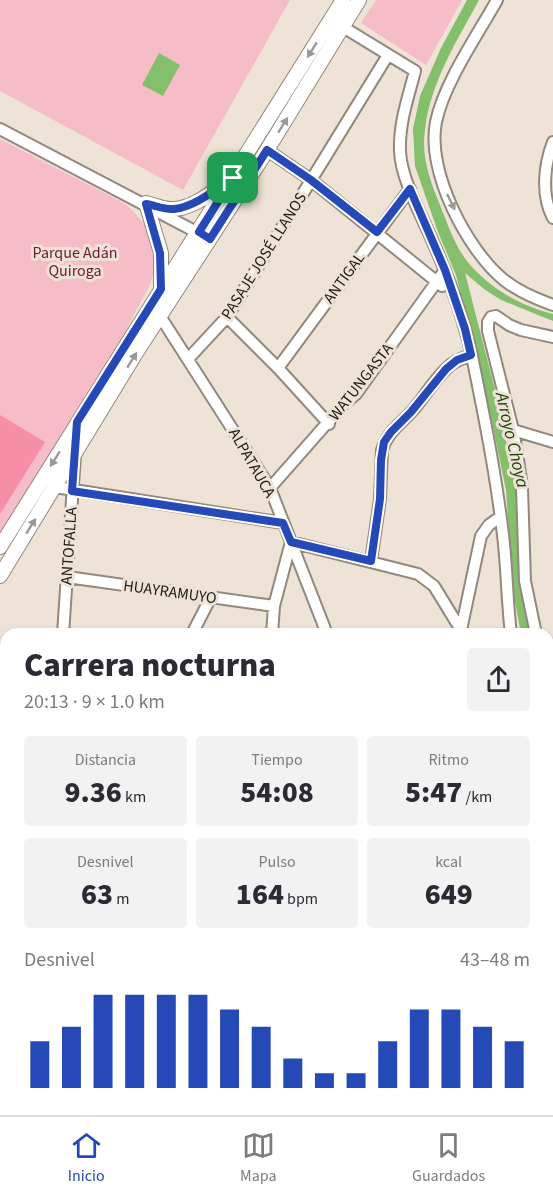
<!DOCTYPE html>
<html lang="es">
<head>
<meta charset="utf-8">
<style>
  :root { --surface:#fff; --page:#f2f2f3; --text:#2b2b33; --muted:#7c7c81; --line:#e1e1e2; --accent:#2649b8 }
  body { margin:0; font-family:"Source Sans 3",sans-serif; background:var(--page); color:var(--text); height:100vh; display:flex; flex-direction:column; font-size:22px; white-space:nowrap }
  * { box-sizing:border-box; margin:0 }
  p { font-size:20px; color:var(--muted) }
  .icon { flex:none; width:33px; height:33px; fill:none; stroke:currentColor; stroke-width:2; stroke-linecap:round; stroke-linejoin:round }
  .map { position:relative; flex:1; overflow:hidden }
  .details { position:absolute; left:0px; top:628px; width:554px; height:488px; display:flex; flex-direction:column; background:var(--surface); border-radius:18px 18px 0 0; box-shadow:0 2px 4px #0004 }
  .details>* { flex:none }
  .pin { position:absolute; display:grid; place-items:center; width:51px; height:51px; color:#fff; margin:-26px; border-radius:12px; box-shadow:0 3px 9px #0006 }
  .round { display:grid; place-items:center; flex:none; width:63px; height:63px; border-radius:6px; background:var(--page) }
  .overview { display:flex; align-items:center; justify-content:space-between; height:102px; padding:0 24px }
  h1 { font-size:33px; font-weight:800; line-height:45px }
  .stats { display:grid; grid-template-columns:repeat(3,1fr); gap:9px; height:102px; padding:6px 24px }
  .stats div { display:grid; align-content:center; border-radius:6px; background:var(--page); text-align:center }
  .stats b { font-size:30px; font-weight:800 }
  .stats small { font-size:16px; font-weight:400 }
  .stats p { font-size:16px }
  .chart { height:168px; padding:12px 24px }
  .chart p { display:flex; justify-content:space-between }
  .chart svg { width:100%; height:108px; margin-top:6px; stroke:var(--accent); stroke-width:6 }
  .menu { display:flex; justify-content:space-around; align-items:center; height:84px; border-top:2px solid var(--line); background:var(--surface); font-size:16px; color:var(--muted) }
  .menu a { display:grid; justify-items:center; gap:3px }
  .menu .selected { color:var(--accent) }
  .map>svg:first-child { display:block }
  .green { fill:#f6bcc8 }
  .forest { fill:#f78ea8 }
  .water { fill:#84bf6c }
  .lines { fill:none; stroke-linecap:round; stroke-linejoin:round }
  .minor-casing { stroke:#92887d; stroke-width:14 }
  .major-casing { stroke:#92887d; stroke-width:16 }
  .minor { stroke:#fff; stroke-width:10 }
  .major { stroke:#fff; stroke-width:14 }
  .oneway { fill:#9a9997 }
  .route-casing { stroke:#fff; stroke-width:12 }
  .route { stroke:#2649b8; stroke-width:8 }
  .labels { text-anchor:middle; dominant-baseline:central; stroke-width:6; stroke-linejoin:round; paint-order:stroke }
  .park-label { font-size:16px; fill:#721636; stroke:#eee3d6 }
  .street-label { font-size:16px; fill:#1f1c17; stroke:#eee3d6 }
  .water-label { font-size:18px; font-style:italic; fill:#1e440a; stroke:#eee3d6 }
</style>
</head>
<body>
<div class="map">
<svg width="553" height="1115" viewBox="0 0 553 1115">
  <rect width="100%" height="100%" fill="#eee3d6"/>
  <path class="green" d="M0,0H290L183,190L0,91Z
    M376,0H462L426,65L361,23Z
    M0,139L122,202C149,221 162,252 150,284C143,301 132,314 127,331L0,535Z"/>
  <path class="forest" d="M0,415L45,442L0,514Z"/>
  <path class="water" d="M467,0H479C457,41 430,83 425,130C421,156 430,181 440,205C446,220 452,237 460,251C480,283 517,305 553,314V321L501,300L484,289L465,273L497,397L516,489L531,634H521L513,591L506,490L487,398L456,275L438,232L415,166L413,129L420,96L441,48Z
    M159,53L180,65L163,96L142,85Z"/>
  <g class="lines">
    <defs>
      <path id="minor" d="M497,0C477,36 444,83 436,122C426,171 467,250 504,280C519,292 536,299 553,305
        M343,27L415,71C408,98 399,123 400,151C401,179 421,214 432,240C449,278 463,316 472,356C484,415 496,475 503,535C507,568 507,601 511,634
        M0,129L204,236
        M553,142C544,165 541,196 553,218
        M267,150L311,180L442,286
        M156,314L160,316L270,488L327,634
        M227,317L278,368L329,424
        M188,359L227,317L388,55
        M278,368L410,189
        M513,430L553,442
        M55,487L283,523
        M270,488L343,405L356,394L445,270
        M371,561L380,499L382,450C387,432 402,423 414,409C425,396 434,380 447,368C454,361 462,358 471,355
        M67,577L274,606
        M461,630L481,536L489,525L500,517
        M63,634L75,455
        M192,634L211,597
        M272,634L274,606L291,542L418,574L434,586L461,630L462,634
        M536,634L525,581L522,488L518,459L513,430L488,331V322L491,317L496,316L509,325L521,330L553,337
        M548,667L553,680
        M548,723L553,721
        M0,737L6,738
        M548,742L553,758
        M0,937L6,938
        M548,1030L553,1032
        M0,1105H6
        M56,1110L108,1115
        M394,1110V1115
        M35,1115V1110
        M142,1115V1110
        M246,1115V1110
        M329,1115L330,1110
        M497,1115L498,1110"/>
      <path id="major" d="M161,289V253L146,203C154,205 165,210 174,209C194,208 213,191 229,181
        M0,547L343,0
        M0,576L134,356L259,163L359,0"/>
    </defs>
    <use href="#minor" class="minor-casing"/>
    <use href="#major" class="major-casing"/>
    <use href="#minor" class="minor"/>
    <use href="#major" class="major"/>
  </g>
  <defs><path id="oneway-solid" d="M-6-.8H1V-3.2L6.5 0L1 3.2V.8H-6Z" transform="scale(1.5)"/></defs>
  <g class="oneway">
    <use href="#oneway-solid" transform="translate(312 50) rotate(122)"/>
    <use href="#oneway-solid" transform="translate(283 125) rotate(-58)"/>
    <use href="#oneway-solid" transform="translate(451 202) rotate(64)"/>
    <use href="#oneway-solid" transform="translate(132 360) rotate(-58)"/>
    <use href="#oneway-solid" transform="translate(55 459) rotate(122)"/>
    <use href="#oneway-solid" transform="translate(31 526) rotate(-58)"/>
  </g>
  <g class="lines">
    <defs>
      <path id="route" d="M267,150L311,180L377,232L410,189L445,270L465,329L471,355L457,360L446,369L411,412L391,432L384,442L381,460L380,499L371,561L291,542L283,523L72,491L77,422L161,289L160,253L146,204C154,205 165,210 174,209C195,207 216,189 233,178L199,232L210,239Z"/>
    </defs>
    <use href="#route" class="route-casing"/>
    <use href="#route" class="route"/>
  </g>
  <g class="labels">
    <g class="park-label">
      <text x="75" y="253">Parque Adán<tspan x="75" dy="18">Quiroga</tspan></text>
    </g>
    <g class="street-label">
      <text transform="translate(264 256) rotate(-58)">PASAJE JOSÉ LLANOS</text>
      <text transform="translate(344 278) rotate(-54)">ANTIGAL</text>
      <text transform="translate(361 382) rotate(-52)">WATUNGASTA</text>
      <text transform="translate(252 463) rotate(60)">ALPATAUCA</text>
      <text transform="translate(69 546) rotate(-86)">ANTOFALLA</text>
      <text transform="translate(170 592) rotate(8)">HUAYRAMUYO</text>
    </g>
    <g class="water-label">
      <text transform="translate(512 440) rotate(77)">Arroyo Choya</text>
    </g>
  </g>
</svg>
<div class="pin" style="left:233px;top:178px;background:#1e9e55"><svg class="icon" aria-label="arrive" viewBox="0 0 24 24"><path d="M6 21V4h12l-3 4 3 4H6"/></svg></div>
<section class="details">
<div class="overview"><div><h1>Carrera nocturna</h1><p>20:13 · 9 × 1.0 km</p></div><a class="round"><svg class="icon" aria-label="share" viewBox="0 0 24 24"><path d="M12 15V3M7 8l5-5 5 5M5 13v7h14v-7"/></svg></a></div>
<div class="stats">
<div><p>Distancia</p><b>9.36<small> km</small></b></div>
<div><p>Tiempo</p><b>54:08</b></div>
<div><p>Ritmo</p><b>5:47<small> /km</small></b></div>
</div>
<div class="stats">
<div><p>Desnivel</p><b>63<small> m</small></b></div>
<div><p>Pulso</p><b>164<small> bpm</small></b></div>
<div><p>kcal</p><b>649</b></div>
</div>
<div class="chart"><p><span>Desnivel</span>43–48 m</p>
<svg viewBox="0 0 160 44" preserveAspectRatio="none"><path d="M5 44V25M15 44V19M25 44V6M35 44V6M45 44V6M55 44V6M65 44V12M75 44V19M85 44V32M95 44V38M105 44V38M115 44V25M125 44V12M135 44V12M145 44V19M155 44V25"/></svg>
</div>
</section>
</div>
<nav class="menu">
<a class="selected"><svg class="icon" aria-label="home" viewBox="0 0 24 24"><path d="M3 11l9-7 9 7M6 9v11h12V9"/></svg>Inicio</a>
<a><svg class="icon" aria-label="map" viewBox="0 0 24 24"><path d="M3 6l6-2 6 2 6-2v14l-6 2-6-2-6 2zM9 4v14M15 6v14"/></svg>Mapa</a>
<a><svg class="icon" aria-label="saved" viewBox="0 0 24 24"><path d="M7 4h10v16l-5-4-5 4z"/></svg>Guardados</a>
</nav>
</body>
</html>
